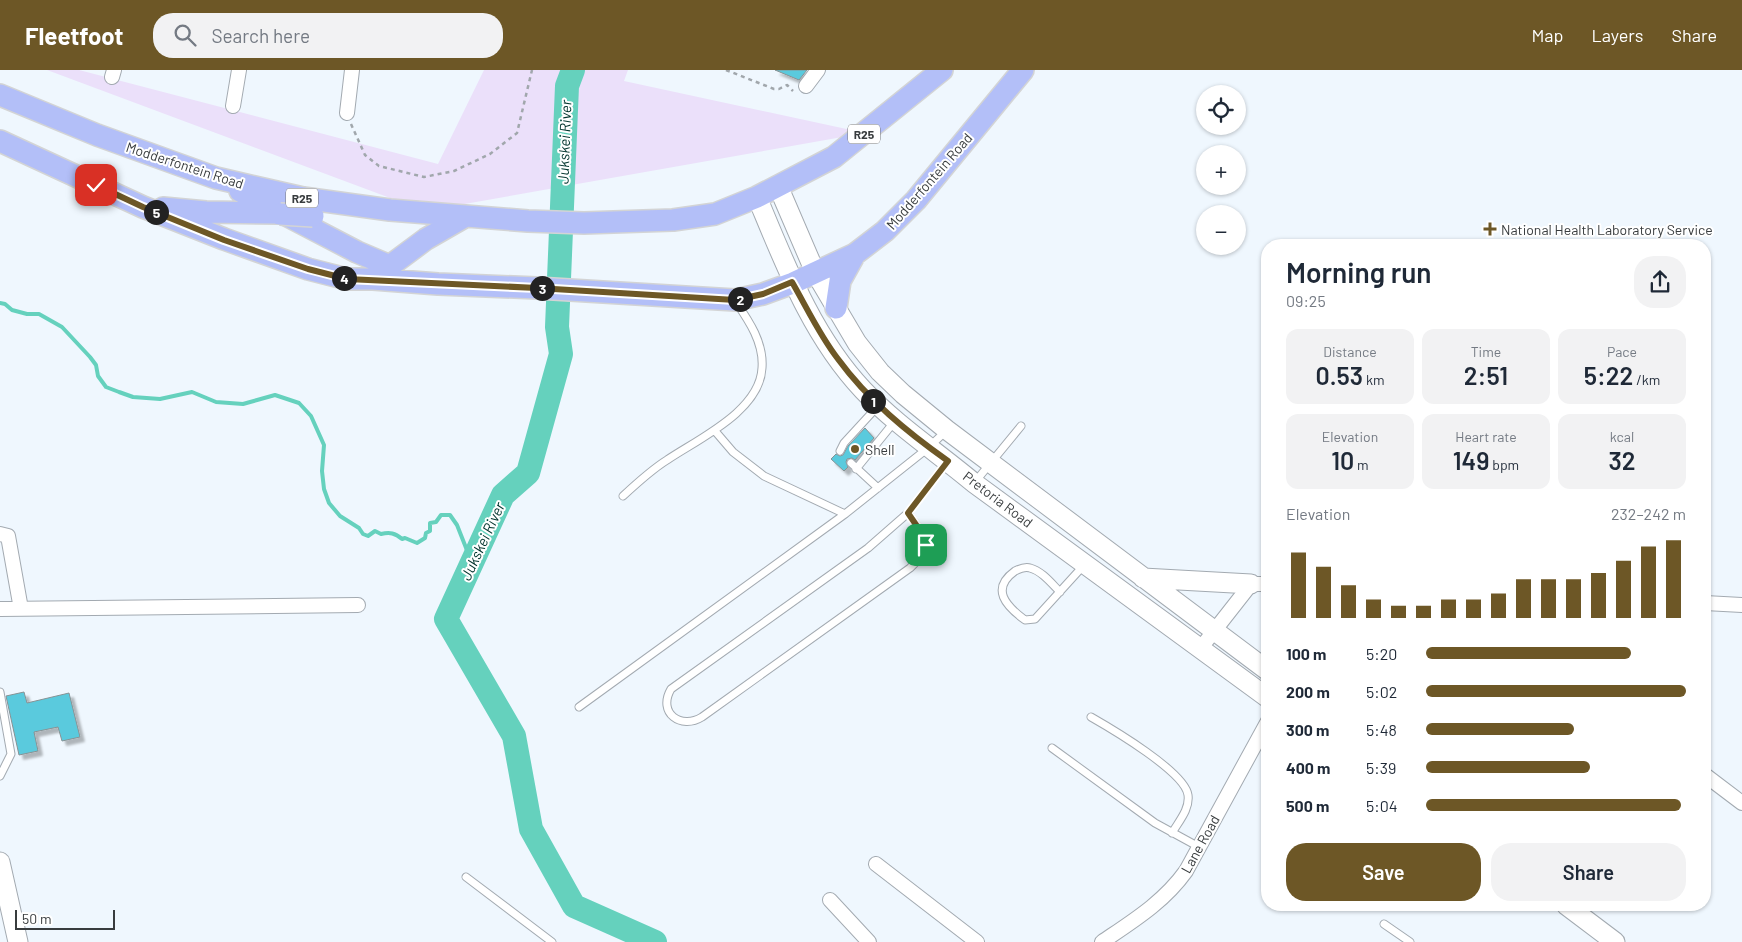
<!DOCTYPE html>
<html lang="en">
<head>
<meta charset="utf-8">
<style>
  :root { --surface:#fff; --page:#f2f2f3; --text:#1f2937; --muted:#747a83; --accent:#6d5726 }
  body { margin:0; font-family:Barlow,sans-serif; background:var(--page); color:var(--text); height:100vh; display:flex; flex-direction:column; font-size:19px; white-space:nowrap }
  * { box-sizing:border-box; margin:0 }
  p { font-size:16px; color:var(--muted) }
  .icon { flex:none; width:28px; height:28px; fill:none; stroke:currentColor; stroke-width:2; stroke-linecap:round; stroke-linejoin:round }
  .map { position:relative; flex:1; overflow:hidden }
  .side { position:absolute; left:1261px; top:169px; width:450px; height:672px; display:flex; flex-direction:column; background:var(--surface); border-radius:20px; box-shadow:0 1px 4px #0004 }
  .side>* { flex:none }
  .controls { position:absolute; left:1196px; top:15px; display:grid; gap:10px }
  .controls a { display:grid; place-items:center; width:50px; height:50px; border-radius:50%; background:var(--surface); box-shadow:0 1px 4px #0004; font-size:25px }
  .scale { position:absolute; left:15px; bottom:12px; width:100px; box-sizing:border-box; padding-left:5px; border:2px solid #383c3e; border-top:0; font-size:14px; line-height:18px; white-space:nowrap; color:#383c3e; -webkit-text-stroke:4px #fff; paint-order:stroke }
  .pin { position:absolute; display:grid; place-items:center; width:42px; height:42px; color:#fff; margin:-21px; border-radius:10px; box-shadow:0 2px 8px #0006 }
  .km { position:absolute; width:25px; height:25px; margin:-12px; border-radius:50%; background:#222; color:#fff; font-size:14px; line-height:25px; text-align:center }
  .round { display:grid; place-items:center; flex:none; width:52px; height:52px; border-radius:20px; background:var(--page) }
  .head { display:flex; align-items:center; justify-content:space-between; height:85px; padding:0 25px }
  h1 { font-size:28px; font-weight:600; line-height:38px }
  .metrics { display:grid; grid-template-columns:repeat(3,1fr); gap:8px; height:85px; padding:5px 25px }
  .metrics div { display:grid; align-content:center; border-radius:12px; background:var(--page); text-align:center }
  .metrics b { font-size:25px; font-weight:600 }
  .metrics small { font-size:14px; font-weight:400 }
  .metrics p { font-size:14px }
  .chart { height:140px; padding:10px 25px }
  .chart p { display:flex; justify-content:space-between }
  .chart svg { width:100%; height:90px; margin-top:5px; stroke:var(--accent); stroke-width:6 }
  .button { display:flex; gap:10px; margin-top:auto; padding:10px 25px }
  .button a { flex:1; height:58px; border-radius:20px; background:var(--accent); color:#fff; font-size:20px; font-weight:600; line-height:58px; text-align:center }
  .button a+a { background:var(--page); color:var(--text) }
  ul { padding:0 25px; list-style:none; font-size:16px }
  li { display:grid; grid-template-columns:80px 60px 1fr; align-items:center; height:38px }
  li i { height:12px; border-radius:6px; background:var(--accent) }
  header { display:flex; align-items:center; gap:30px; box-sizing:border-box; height:70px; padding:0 25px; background:var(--accent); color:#fff }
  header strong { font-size:24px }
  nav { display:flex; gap:28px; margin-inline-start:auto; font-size:18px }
  .search { width:350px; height:45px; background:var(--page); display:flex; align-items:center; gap:12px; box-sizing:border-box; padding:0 18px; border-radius:20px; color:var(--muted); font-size:19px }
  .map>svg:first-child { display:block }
  .green { fill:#ebe0fa }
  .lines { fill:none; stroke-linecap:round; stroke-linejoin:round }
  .stream { stroke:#65d1bd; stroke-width:4 }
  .river { stroke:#65d1bd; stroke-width:24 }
  .building { fill:#5acadd; stroke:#879294; filter:url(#shadow) }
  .lane-casing { stroke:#a3aab1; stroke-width:9 }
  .street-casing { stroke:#a3aab1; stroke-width:16 }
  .secondary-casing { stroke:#a3aab1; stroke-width:21 }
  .primary-casing { stroke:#d3d4d5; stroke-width:24 }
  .path { stroke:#a1a7ac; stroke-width:2.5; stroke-dasharray:4 4; stroke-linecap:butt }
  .lane { stroke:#fff; stroke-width:7 }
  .street { stroke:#fff; stroke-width:14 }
  .secondary { stroke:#fff; stroke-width:19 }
  .primary { stroke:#b3bff8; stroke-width:21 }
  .primary-bridge-casing { stroke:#d3d4d5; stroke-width:24; stroke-linecap:butt }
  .primary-bridge { stroke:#b3bff8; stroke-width:21 }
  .route-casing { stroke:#fff; stroke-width:10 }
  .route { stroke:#6d5726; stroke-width:6 }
  .poi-dot { fill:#6d5726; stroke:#fff; stroke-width:2 }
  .labels { text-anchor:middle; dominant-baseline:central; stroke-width:4; stroke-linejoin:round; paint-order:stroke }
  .shield { fill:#fff; stroke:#747678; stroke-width:1 }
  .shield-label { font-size:12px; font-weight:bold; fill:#383c3e }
  .street-label { font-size:14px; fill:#383c3e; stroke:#fff }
  .poi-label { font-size:14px; fill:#383c3e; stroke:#fff; text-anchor:start }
  .water-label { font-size:15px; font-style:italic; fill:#00332c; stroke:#fff }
</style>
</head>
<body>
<header>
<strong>Fleetfoot</strong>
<div class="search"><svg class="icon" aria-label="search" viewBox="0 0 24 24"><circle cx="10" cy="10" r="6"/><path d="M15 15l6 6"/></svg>Search here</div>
<nav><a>Map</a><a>Layers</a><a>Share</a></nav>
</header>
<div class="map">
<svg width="1742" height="872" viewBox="0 0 1742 872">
  <defs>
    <filter id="shadow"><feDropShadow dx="4.5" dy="4.5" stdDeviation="1" flood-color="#0004"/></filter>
  </defs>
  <rect width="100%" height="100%" fill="#eff7fe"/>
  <path class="green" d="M47,0H79L438,94L484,0H628L624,11L865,63L425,141Z"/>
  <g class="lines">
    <path class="stream" d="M0,233L5,234L12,240L27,244H39L62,257L90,287L96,295L98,306L106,317L119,322L133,327L160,329L192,322L216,332L243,334L275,325L299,333L311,346L324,375L322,401L324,419L329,433L340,446L359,458L363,464L368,466L375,461L381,464C390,462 395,463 402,469L405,468L417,473L425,468L426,463L430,461V453L436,452L441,445H450L457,455L472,493"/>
    <path class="river" d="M573,0L567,16L557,257L561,284L528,403L503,425L446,549L514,666L531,759L574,836L655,872"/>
  </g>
  <path class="building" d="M775,0H807L799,10Z
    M865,358L874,368L855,390L852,388L847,389L846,392L848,397L844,401L831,389L836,384L840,386L843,385L848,376Z
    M24,622L27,633L69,623L80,667L62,671L58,657L34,662L38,681L19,685L6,626Z"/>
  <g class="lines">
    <defs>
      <path id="lane" d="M715,361L733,382L764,406L845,444
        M840,381L844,373L878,336
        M851,393L878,418
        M856,399L895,351
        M975,412L1021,356
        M623,426C637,413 651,400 667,390C698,369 760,341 762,298C764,273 749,251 736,232
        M908,443C924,466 935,476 910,498L702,647C681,660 657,643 671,619L868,478L908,443L947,392
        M1060,522C1052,514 1042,501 1030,498C1025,496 1019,499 1015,501C990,519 1006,536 1025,550L1035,549L1085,494
        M0,622L11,684L0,706
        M579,637L845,444L928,378L947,360
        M1091,647C1112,659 1185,702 1188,725C1190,739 1179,751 1172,763
        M1052,678L1155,753L1199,777
        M466,807L552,872
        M1384,854L1410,872"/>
      <path id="street" d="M112,7L114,0
        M806,16L818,0
        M233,36L239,0
        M347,43L352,0
        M0,464L8,466L21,539
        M1705,533L1742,535
        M0,539L358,535
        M1200,579L1251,514H1268
        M1705,705L1742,733
        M876,794L977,872
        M830,830L869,872
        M1102,872C1133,851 1164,832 1186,801L1268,651"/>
      <path id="secondary" d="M778,116L815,202L857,273L880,302L903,324L947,360L1268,601
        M757,127C785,194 812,266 863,320C896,355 937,382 974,413L1268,628
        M1143,508L1251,514
        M0,792L18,872
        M1566,835L1615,872"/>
      <path id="primary" d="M0,25L97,65L216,108L303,128L390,140L528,151L584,153L673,150L715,144L757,127L834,87L942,0
        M0,71L143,137L224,169L308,199L347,209H373L438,214L537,218L735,230L763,224L793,213L855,184L885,161L916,130L1023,0
        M240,121L357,182L390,196
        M163,138L206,142L277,143
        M379,204L426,169L466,146
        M836,238L840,211L855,184"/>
    </defs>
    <use href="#lane" class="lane-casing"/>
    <use href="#street" class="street-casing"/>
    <use href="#secondary" class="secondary-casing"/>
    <use href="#primary" class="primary-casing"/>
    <path class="path" d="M726,0L774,19H779L787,15L793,21
      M351,54L365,85L379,96L424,107L454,101L490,84L517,63L532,0"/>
    <use href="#lane" class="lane"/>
    <use href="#street" class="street"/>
    <use href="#secondary" class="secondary"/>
    <use href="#primary" class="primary"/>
    <defs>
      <path id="primary-bridge" d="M280,144L313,146"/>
    </defs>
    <use href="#primary-bridge" class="primary-bridge-casing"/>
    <use href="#primary-bridge" class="primary-bridge"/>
  </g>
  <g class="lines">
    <defs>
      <path id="route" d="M96,115L143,137L224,170L308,199L347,209L537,218L735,230L763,224L792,212C807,238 820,266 838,289C868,330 907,362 948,391L908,443L923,465L926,475"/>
    </defs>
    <use href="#route" class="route-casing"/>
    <use href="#route" class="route"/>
  </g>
  <g class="poi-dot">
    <path d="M1487.5 151.5h5v5h5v5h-5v5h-5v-5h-5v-5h5z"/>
    <circle cx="855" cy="379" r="5"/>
  </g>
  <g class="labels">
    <g class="shield">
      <rect x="848" y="54.5" width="32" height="19" rx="4"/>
      <rect x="286" y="118.5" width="32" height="19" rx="4"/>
    </g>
    <g class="shield-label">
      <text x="864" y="64">R25</text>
      <text x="302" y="128">R25</text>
    </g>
    <g class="street-label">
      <text transform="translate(185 95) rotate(18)">Modderfontein Road</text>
      <text transform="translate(929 111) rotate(-49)">Modderfontein Road</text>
      <text transform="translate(998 429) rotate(37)">Pretoria Road</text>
      <text transform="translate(1200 774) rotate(-61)">Lane Road</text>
    </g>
    <g class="poi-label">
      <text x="1501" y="159">National Health Laboratory Service</text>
      <text x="865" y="379">Shell</text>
    </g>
    <g class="water-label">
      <text transform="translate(564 72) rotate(-88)">Jukskei River</text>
      <text transform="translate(482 471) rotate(-65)">Jukskei River</text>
    </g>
  </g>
</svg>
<div class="controls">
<a><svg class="icon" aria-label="locate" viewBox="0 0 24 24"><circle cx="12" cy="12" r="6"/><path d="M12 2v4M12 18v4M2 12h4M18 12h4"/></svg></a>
<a>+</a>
<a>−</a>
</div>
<div class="scale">50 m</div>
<div class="pin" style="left:926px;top:475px;background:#1e9e55"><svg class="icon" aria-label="arrive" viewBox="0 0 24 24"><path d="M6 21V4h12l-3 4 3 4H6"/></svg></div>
<div class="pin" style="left:96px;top:115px;background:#d93025"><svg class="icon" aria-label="check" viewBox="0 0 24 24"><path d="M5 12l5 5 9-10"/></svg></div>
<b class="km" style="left:873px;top:331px">1</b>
<b class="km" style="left:740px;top:229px">2</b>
<b class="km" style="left:542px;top:218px">3</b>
<b class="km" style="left:344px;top:208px">4</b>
<b class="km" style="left:156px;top:142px">5</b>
<section class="side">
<div class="head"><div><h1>Morning run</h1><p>09:25</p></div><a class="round"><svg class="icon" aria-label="share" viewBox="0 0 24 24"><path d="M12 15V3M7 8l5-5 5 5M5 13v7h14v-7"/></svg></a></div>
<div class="metrics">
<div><p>Distance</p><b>0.53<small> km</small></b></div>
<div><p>Time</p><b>2:51</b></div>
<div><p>Pace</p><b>5:22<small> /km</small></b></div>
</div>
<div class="metrics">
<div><p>Elevation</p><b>10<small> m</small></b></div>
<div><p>Heart rate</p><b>149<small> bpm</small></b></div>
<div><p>kcal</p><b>32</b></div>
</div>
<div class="chart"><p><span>Elevation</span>232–242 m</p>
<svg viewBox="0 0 160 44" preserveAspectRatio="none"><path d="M5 44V12M15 44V19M25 44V28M35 44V35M45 44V38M55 44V38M65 44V35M75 44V35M85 44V32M95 44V25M105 44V25M115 44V25M125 44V22M135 44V16M145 44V9M155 44V6"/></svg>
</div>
<ul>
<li><b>100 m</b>5:20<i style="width:79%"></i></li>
<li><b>200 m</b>5:02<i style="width:100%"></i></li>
<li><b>300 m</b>5:48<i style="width:57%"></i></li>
<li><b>400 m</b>5:39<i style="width:63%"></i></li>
<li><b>500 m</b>5:04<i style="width:98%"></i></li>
</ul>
<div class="button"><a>Save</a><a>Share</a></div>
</section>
</div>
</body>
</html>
